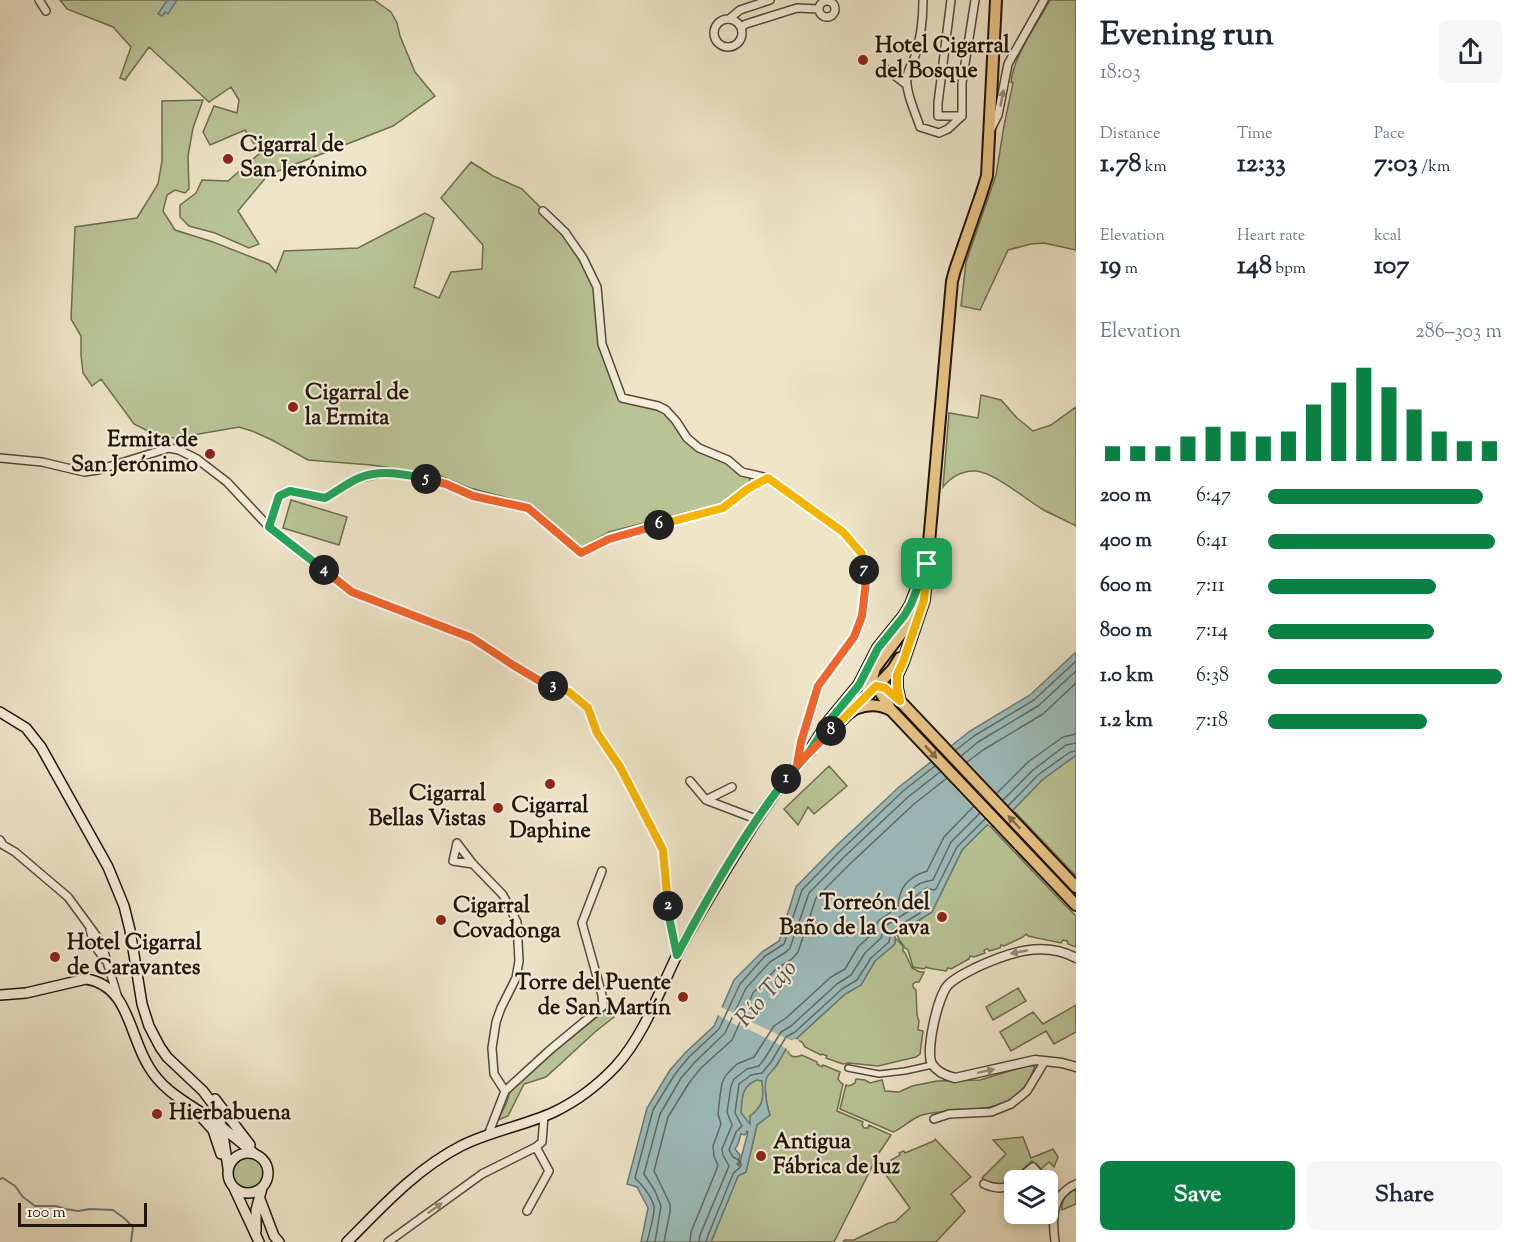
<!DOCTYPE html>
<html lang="en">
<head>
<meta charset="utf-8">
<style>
  :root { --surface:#fff; --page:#f6f6f7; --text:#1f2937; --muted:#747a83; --accent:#0b8043 }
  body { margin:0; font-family:"Sorts Mill Goudy",serif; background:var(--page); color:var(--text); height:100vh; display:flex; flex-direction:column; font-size:22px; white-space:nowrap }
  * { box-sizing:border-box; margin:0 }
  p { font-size:20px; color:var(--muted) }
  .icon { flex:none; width:33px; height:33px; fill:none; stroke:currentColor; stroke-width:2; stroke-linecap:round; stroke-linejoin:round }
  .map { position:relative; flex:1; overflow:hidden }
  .drawer { display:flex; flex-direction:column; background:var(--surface); width:450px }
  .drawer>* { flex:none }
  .fabs { position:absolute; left:1004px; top:1170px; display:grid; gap:12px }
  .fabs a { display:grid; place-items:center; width:54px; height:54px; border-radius:9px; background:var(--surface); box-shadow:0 3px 9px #0003; font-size:30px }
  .scale { position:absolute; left:18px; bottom:15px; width:129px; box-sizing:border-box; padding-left:6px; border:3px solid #221608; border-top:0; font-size:16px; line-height:21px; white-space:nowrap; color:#221608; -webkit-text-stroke:4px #f4eddb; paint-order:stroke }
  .pin { position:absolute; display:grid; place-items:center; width:51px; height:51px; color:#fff; margin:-26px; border-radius:12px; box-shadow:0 3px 9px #0006 }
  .km { position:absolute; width:30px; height:30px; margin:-15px; border-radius:50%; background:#222; color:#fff; font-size:16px; line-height:30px; text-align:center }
  .round { display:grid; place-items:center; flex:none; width:63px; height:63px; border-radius:9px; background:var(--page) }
  .overview { display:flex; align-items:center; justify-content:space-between; height:102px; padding:0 24px }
  h1 { font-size:33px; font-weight:700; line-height:45px }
  .metrics { display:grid; grid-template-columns:repeat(3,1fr); gap:9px; height:102px; padding:6px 24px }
  .metrics div { display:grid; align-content:center }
  .metrics b { font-size:26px; font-weight:700 }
  .metrics small { font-size:16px; font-weight:400 }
  .metrics p { font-size:16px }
  .chart { height:168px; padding:12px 24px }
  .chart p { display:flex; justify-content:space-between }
  .chart svg { width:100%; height:108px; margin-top:6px; stroke:var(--accent); stroke-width:6 }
  .action { display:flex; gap:12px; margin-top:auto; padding:12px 24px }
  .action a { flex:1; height:69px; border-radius:9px; background:var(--accent); color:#fff; font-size:24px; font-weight:700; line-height:69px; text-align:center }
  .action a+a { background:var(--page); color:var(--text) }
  ul { padding:0 24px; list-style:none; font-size:20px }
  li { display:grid; grid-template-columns:96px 72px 1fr; align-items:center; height:45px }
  li i { height:15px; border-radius:8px; background:var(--accent) }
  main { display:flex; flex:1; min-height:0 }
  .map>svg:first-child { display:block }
  .green { fill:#b9c496; stroke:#6e6d4f; stroke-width:1.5 }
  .water { fill:#9cbdbd; stroke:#6b7a75; stroke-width:1.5; fill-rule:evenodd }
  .pier { fill:#eee4c8 }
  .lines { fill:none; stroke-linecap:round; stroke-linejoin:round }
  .shore { stroke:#5f6a62; stroke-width:1.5 }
  .stream { stroke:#6b7a75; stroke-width:2 }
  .pedestrian-casing { stroke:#554a38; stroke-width:8 }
  .minor-casing { stroke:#554a38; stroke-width:10 }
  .tertiary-casing { stroke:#554a38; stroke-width:11 }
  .secondary-casing { stroke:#221608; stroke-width:12 }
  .primary-casing { stroke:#221608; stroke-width:14 }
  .pedestrian { stroke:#f4eddb; stroke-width:5 }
  .minor { stroke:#f4eddb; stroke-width:7 }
  .tertiary { stroke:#f4eddb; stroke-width:8 }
  .secondary { stroke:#f4eddb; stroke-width:9 }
  .primary { stroke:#e7c284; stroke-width:10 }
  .oneway { fill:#968c7c }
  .oneway2 { fill:#846c46 }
  .split-1-casing { stroke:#fff; stroke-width:12 }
  .split-2-casing { stroke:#fff; stroke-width:12 }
  .split-3-casing { stroke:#fff; stroke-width:12 }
  .split-4-casing { stroke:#fff; stroke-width:12 }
  .split-5-casing { stroke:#fff; stroke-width:12 }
  .split-6-casing { stroke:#fff; stroke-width:12 }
  .split-7-casing { stroke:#fff; stroke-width:12 }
  .split-8-casing { stroke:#fff; stroke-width:12 }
  .split-9-casing { stroke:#fff; stroke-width:12 }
  .split-1 { stroke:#22a559; stroke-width:8 }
  .split-2 { stroke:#22a559; stroke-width:8 }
  .split-3 { stroke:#f5b400; stroke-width:8 }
  .split-4 { stroke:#f0652b; stroke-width:8 }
  .split-5 { stroke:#22a559; stroke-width:8 }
  .split-6 { stroke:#f0652b; stroke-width:8 }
  .split-7 { stroke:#f5b400; stroke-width:8 }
  .split-8 { stroke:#f0652b; stroke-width:8 }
  .split-9 { stroke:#f5b400; stroke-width:8 }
  .poi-dot { fill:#8f2418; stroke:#f4eddb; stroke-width:2 }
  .labels { text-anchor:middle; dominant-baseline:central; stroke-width:4.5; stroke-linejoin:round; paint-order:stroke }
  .poi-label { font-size:22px; font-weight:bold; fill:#221608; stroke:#f4eddb; text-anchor:start }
  .water-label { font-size:24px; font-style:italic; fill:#4d5047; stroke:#f4eddb }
</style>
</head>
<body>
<main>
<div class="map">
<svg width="1076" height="1242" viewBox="0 0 1076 1242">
  <rect width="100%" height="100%" fill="#eee4c8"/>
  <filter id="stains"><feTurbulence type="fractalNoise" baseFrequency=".00333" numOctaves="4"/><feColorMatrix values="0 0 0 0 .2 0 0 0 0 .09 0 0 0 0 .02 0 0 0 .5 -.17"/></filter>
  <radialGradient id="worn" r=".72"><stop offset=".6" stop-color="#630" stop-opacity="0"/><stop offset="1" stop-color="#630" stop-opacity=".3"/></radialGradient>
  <path class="green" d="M60,0H374L391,12L397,23L400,36L415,72L435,96L393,126L268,175L238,211L259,244L249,248L215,233L189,226L180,217V205L196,193L202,180L228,181L260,153L245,130L210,145L203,132L214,106L237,113L239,100L231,87L209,102L149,47L125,80L120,78L131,47L113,27L67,9Z
    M1050,0H1076V250L1044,243L1031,244L1008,250L980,310L961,306L966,262L996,175L1004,126L1013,83L1011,82C1014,54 1037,25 1050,0Z
    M203,100L193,128L188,156L189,189L185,193L175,190L167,195L163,211L175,230L213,242L269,264L276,272L284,251L358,248L425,213L434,218L414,287L439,298L451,272L482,269L483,245L441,198L471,162L493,176L522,189L548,215L582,259L596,287L602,344L622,398L666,411L687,439L727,461L750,476V481L722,503L609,532L581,548L537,509L523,502L470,488L438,475L371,465L308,460L272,440L252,431L239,427L176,438L160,437L134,424L101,379L92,386L83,373L81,355V336L71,319L75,227L137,218L158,184L162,161V101Z
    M981,395L1001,400L1017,418L1033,431L1051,425L1076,407V526C1065,520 1053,515 1042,509C1024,498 995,473 976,471C963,470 951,477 943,487L949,413L978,418Z
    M291,500L347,517L339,545L283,528Z
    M1076,755V876L1013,810L1042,780Z
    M829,766L847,786L814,814L808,807L798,825L784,809Z
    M988,824L1060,900L1076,916V947L1068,944L1067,941L1063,940L1061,943L1028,936L1026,934L1023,937L1004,946L1001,945L1000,948L989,951L988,949H986L984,951L985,953L974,957L970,956L969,959L951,969L948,968L946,971L928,968L926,967L924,969L913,967L908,950L905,948L898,938V935H897L932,912L962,850Z
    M895,938L903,946V951L905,953L912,968L920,972H924L919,982H916L913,984V987L916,990L917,1015L919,1021L918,1030L923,1031L920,1054L916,1057L878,1066L849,1063L843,1064L826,1058L827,1056L822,1054L821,1055L805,1047L802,1042L796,1039L845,994L861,985L875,961L895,944Z
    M1018,988L1026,1001L993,1020L986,1007Z
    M1076,1005V1032L1054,1044L1046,1031L1011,1051L1000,1032L1033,1012L1043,1024Z
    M607,1009L614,1017L595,1032L546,1077L524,1084L508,1116L498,1120L506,1104L510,1092L522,1078Z
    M787,1048C788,1056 794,1059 802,1055L817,1062V1064L822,1067L823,1065L840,1072L838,1079L841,1083L843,1084L837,1111L863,1122L862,1125L864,1128H868L869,1125L891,1135L879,1153L834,1242H711L738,1176L746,1172L757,1125L770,1115C767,1107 763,1085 767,1076C770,1072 774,1069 777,1065C780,1059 783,1053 787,1048Z
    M1026,1066H1035C1032,1073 1029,1082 1024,1088C999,1118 955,1105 922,1115C912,1118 903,1128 893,1132L840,1109L846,1085L849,1086L855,1083L856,1079L865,1080L870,1083L882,1080L885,1091L899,1092L912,1086L937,1081L980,1080Z
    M757,1080L762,1081C764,1096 764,1106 750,1116V1125L741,1113C742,1098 741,1086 757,1080Z
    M1023,1137L1031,1158L1053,1149L1058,1157L1054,1167L1049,1162L1039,1171L1032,1161L1006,1185L988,1182L982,1178L1006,1154L993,1140Z
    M935,1139L971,1177L951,1194L965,1211L936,1242H843L845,1240H854L889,1223L895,1222L910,1208L881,1168L878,1169L877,1166L879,1165L881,1166L900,1155L899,1153L904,1151L905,1153L934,1141Z
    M233 1174a16 16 0 1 1 32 0a16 16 0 1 1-32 0Z
    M1076,1189V1204L1062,1210C1061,1199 1067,1194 1076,1189Z"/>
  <path class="water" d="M167,0H177L168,14L165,12L162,16L158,14Z
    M1076,652V755L1042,780L1013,810L988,824L962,850L932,912L895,935V944L875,961L861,985L845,994L796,1039L791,1040C786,1049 781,1058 776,1066C773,1070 769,1073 767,1077C763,1086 767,1107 770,1115L757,1125L746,1172L738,1176L711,1242H641L648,1208L637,1187L627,1184L647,1108L670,1070L685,1053L714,1026L734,980L762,952L779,941L796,887L835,847L899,787L970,731L1030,695ZM757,1080L762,1081C764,1097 764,1106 750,1116V1124L741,1113C742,1098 741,1086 757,1080ZM747,1131L748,1132L739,1166L737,1164H738L740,1155L735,1149L738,1144L741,1134L745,1135Z"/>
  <path class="pier" d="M950,743L1015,812L990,826L929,760Z
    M719,1006L737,1015L738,1014L744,1017L743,1018L790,1040L795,1039L800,1040L793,1043L788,1052L786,1048L740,1025L739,1027L716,1014Z"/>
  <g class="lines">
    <path class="shore" d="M956,750L974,736L1034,700L1076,661
      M961,756L978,742L1038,706L1076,671
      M967,762L983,750L1043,714L1076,683
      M997,793L1028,762L1063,737L1076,734
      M1003,800L1033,770L1066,745L1076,743
      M1008,806L1038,775L1070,752L1076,751
      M647,1242C649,1233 655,1215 654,1207C652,1196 642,1185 635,1178L653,1110L675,1074L689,1057L719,1029L740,984L765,956L784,944L802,890L839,852L903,791L935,766
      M655,1242L661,1206L655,1191L644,1174L660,1114L681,1078L695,1062L725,1033L746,988L770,962L786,952L790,948L809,893L844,857L908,797L940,772
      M664,1242L670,1212V1204L654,1171L668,1117L689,1083L701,1068L732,1040L753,993L776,969L792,959L798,952L816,898L851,863L914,804L947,778
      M690,1242L691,1232L718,1166L714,1156L713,1146L721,1124L718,1114L720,1096L722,1083L726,1075L737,1064L754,1057L774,1026L786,1018L831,977L845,969L858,947L872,934L878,921L898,907C899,887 908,877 927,871L944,837L973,807
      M699,1242L700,1235L729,1166L723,1155L722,1149L732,1125L727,1112L731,1086L734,1079L747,1069L759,1066L765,1058L781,1032L791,1026L837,984L851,975L865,953L881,938L885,926L909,911C907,891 913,883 933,880L951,842L980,813
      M706,1242L707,1238L733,1174C736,1169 744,1168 740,1161L733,1157L729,1150L736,1132L742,1126L735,1113L739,1084L751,1075L762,1073L771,1062L786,1037L795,1032L842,989L857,980L871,958L889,942L891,931L920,913V909L915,903L916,896L926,888L934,890L936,889L957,847L985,819"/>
    <path class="stream" d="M0,1179L3,1178L15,1186L23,1197L35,1206H56L65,1209L78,1211L90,1209L113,1210L124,1218L133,1227L131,1242"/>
    <defs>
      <path id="pedestrian" d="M848,1068L879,1074L905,1071L932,1065"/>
      <path id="minor" d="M39,0L46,11
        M923,0C923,18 921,38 915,56C913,63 907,70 907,78C905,92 916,114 920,127L939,133L948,129L962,116V83L975,0
        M951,0L938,103V116H962
        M819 9a8 8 0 1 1 16 0a8 8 0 1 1-16 0Z
        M729,19L740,10L770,0
        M714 33a14 14 0 1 1 28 0a14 14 0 1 1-28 0Z
        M741,27L746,24L797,8L819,9
        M886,69L907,85
        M991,129L998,115L1008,64L1044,0
        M543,211L565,232L583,258L597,287L602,344L622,398L658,406L666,410L676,421L687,438L699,448L728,460L742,472L768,478L843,532L862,554L866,581L862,616L854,637L818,686L801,742L797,765
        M0,458L42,462L84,472L98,470L169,448L179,450L197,459L227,482L269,527L352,592L472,638L543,683L569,692L588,708L597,733L620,767L663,850L669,917L677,955
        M269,527L279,496L290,491L325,498L359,478L383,473L410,475L446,484L473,496L528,508L581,553L609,539L723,508L749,487L768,478
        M690,781L706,800L756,819
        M706,800L732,787
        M0,840L3,845L15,852L68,897L101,942L118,998
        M473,864L453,861L457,843L473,864L503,895L517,922L519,961L516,978L501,1008L496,1022L492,1048L494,1074L505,1091
        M90,930L95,946L105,960
        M934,1119L949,1114L991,1112L1011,1104L1027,1091L1045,1061
        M488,1135L505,1091L551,1049L603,1006L602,995L582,923L602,871
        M1017,1180L1033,1167L1045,1180
        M1047,1183L1058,1198
        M984,1184C995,1189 1005,1190 1014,1183
        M527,1211L549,1171L536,1147
        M388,1242L482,1174L536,1147L542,1142L544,1116
        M1055,1242C1052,1219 1051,1195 1076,1184"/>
      <path id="tertiary" d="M1076,958C1043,940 1007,953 975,968C966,973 956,977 948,985C938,996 925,1051 932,1064C937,1072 947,1076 955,1078L1035,1060L1062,1063L1076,1067"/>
      <path id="secondary" d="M0,712L26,728L41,747L108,867L124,906L130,930L142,1004L149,1026L160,1047L167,1057L203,1091L215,1107L222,1128L228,1168
        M0,995L26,993L86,979C129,985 129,1036 149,1067C163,1091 186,1102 208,1117C224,1128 240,1142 255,1154
        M215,1099L250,1145
        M203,1119L213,1130L221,1154
        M228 1173a20 20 0 1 1 40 0a20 20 0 1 1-40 0Z
        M234,1188L259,1242
        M260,1199L274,1236L279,1242
        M256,1231V1210L262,1188
        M347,1242C382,1207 416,1169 461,1146C490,1131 524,1126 554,1112C577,1101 599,1084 616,1066C644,1035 659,992 677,955C693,924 711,895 729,865C753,825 778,785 810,751"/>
      <path id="primary" d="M916,604L903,631L875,668L872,678L891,710L1076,905
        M859,685L885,688L900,701L1076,887
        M900,701L897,688V675L903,662L924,600L952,281L955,270L980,198L987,176L996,0
        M855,709C869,704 878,704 891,710
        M823,738L849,713L855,709L893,669L900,658
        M810,751L830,720L859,685L878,648L904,616L911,604L922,575"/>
    </defs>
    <use href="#pedestrian" class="pedestrian-casing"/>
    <use href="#minor" class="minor-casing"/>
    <use href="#tertiary" class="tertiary-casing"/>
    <use href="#secondary" class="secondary-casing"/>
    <use href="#primary" class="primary-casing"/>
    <use href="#pedestrian" class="pedestrian"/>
    <use href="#minor" class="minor"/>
    <use href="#tertiary" class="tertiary"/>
    <use href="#secondary" class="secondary"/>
    <use href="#primary" class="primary"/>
  </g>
  <defs><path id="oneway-solid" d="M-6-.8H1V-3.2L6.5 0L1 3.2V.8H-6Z" transform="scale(1.5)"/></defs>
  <g class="oneway">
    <use href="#oneway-solid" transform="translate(1002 98) rotate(-79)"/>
    <use href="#oneway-solid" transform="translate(1019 952) rotate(169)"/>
    <use href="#oneway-solid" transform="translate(986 1071) rotate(-12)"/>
    <use href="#oneway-solid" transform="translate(435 1208) rotate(-36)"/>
  </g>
  <g class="oneway2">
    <use href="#oneway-solid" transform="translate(931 752) rotate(47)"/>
    <use href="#oneway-solid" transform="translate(1014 822) rotate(-133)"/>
  </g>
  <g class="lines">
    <defs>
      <path id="split-1" d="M786,779L810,751L830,720L859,685L878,648L904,616L911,604L927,564"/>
      <path id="split-2" d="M668,906L669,917L677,955C709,894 744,833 786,779"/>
      <path id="split-3" d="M553,686L569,692L588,708L597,733L620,767L663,850L668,906"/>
      <path id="split-4" d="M324,570L352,592L472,638L513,665L543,683L553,686"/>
      <path id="split-5" d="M324,570L269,527L279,496L290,491L325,498C336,492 347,483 359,478C380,469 405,474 426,479"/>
      <path id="split-6" d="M426,479L446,484L473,496L528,508L581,553L609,539L659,525"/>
      <path id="split-7" d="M659,525L723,508L749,488L768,478L843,532L862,554L864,570"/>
      <path id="split-8" d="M831,731L797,765L801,742L818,686L854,637L862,616L866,581L864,570"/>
      <path id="split-9" d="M831,731L876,686L885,688L900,701L897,688V675L903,662L924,600L927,564"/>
    </defs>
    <use href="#split-1" class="split-1-casing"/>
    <use href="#split-2" class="split-2-casing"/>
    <use href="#split-3" class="split-3-casing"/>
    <use href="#split-4" class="split-4-casing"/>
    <use href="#split-5" class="split-5-casing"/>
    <use href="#split-6" class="split-6-casing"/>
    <use href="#split-7" class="split-7-casing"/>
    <use href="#split-8" class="split-8-casing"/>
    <use href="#split-9" class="split-9-casing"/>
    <use href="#split-1" class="split-1"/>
    <use href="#split-2" class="split-2"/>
    <use href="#split-3" class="split-3"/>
    <use href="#split-4" class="split-4"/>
    <use href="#split-5" class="split-5"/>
    <use href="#split-6" class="split-6"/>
    <use href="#split-7" class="split-7"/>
    <use href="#split-8" class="split-8"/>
    <use href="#split-9" class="split-9"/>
  </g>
  <g class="poi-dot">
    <circle cx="863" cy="60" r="6"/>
    <circle cx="228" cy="159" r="6"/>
    <circle cx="293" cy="407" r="6"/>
    <circle cx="210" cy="454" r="6"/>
    <circle cx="550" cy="784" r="6"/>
    <circle cx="498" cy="808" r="6"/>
    <circle cx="942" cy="917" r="6"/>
    <circle cx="441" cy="920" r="6"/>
    <circle cx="55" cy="957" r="6"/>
    <circle cx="683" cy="997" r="6"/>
    <circle cx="157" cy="1114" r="6"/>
    <circle cx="761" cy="1156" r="6"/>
  </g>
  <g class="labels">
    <g class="poi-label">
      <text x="875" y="47">Hotel Cigarral<tspan x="875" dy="25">del Bosque</tspan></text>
      <text x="240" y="146">Cigarral de<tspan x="240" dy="25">San Jerónimo</tspan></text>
      <text x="305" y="394">Cigarral de<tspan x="305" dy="25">la Ermita</tspan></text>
      <text x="198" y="441" text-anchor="end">Ermita de<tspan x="198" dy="25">San Jerónimo</tspan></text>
      <text x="486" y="795" text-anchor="end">Cigarral<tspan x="486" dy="25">Bellas Vistas</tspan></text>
      <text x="550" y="807" text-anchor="middle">Cigarral<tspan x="550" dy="25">Daphine</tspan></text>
      <text x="930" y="904" text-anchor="end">Torreón del<tspan x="930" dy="25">Baño de la Cava</tspan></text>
      <text x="453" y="907">Cigarral<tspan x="453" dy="25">Covadonga</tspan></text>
      <text x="67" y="944">Hotel Cigarral<tspan x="67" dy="25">de Caravantes</tspan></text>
      <text x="671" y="984" text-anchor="end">Torre del Puente<tspan x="671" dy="25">de San Martín</tspan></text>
      <text x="169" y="1114">Hierbabuena</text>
      <text x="773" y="1143">Antigua<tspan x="773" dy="25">Fábrica de luz</tspan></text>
    </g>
    <g class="water-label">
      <text transform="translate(767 994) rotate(-49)">Río Tajo</text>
    </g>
  </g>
  <rect width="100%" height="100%" filter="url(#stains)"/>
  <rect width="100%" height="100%" fill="url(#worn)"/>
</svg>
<div class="fabs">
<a><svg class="icon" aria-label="layers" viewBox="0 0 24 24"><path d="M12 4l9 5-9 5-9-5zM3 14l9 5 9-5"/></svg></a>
</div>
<div class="scale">100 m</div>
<div class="pin" style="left:927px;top:564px;background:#1e9e55"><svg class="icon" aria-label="arrive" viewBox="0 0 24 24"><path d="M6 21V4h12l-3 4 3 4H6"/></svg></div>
<b class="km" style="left:786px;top:779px">1</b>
<b class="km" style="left:668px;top:906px">2</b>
<b class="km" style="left:553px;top:686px">3</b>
<b class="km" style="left:324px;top:570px">4</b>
<b class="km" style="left:426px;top:479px">5</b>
<b class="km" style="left:659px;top:525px">6</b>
<b class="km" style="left:864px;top:570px">7</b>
<b class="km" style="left:831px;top:731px">8</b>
</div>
<section class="drawer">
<div class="overview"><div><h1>Evening run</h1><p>18:03</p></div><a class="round"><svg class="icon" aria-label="share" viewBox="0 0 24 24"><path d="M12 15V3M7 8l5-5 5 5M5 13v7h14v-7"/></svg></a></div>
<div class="metrics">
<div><p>Distance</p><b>1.78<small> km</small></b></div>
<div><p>Time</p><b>12:33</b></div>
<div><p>Pace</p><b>7:03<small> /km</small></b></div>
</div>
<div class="metrics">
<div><p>Elevation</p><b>19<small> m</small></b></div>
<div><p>Heart rate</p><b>148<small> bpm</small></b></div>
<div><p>kcal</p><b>107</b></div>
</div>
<div class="chart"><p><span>Elevation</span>286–303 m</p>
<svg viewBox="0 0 160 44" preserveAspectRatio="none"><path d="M5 44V38M15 44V38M25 44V38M35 44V34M45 44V30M55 44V32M65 44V34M75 44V32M85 44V21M95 44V12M105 44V6M115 44V14M125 44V23M135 44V32M145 44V36M155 44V36"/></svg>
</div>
<ul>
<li><b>200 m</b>6:47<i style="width:92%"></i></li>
<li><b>400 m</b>6:41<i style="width:97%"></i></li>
<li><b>600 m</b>7:11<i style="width:72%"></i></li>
<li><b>800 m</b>7:14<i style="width:71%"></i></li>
<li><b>1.0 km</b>6:38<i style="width:100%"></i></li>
<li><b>1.2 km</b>7:18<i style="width:68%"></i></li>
</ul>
<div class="action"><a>Save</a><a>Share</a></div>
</section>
</main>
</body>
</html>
